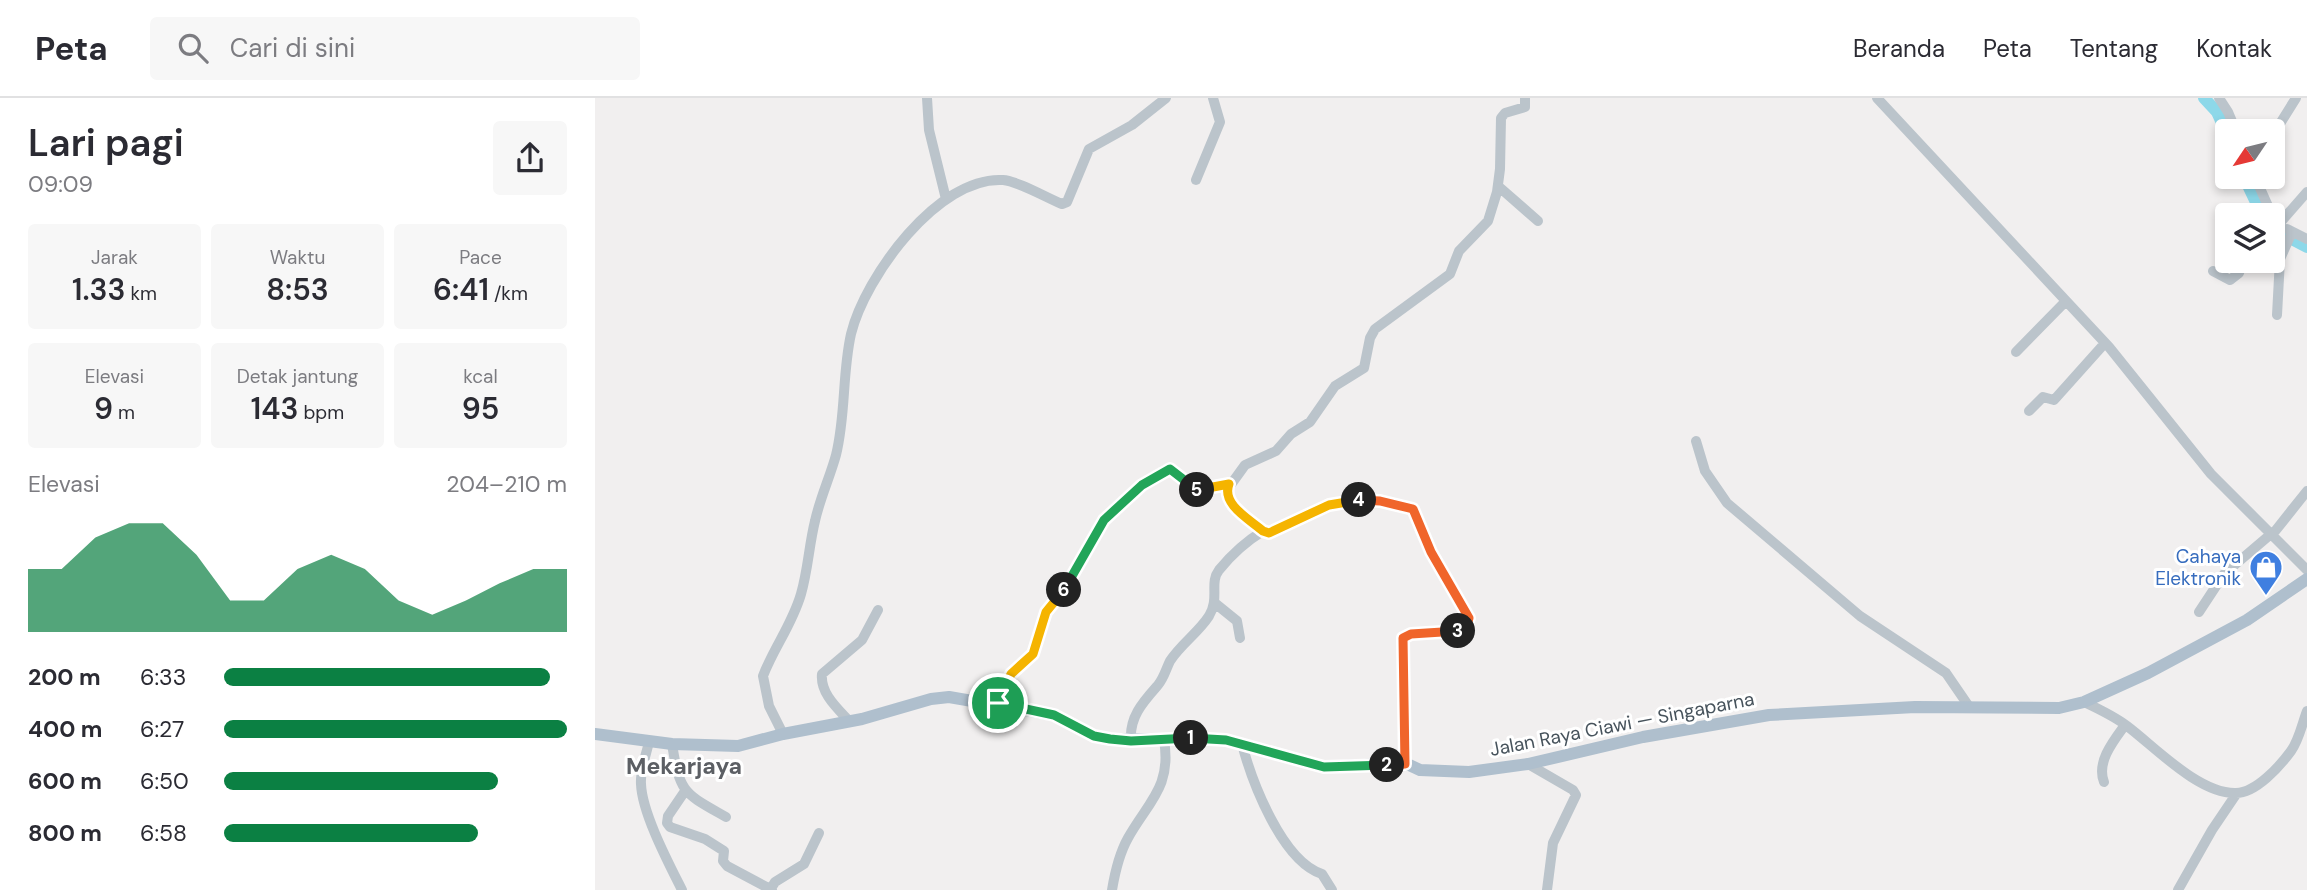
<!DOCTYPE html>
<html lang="id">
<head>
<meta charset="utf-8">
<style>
  :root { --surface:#fff; --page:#f7f7f7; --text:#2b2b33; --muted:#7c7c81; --line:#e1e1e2; --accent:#0b8043 }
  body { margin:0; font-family:"DM Sans",sans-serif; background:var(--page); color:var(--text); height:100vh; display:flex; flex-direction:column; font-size:26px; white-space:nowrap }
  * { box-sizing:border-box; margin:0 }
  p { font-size:23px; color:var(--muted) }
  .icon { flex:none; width:38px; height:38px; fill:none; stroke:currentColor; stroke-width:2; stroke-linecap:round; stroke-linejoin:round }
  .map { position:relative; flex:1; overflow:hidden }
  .sheet { display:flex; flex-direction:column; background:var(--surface); width:595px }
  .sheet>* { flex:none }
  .needle { width:46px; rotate:235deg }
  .buttons { position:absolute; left:1620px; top:21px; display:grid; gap:14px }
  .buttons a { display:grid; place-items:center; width:70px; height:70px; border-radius:7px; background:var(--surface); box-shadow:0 4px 10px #0003; font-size:35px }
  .pin { position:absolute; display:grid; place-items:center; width:60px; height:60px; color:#fff; margin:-30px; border:4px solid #fff; border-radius:50%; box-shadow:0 2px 7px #0007 }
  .km { position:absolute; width:35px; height:35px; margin:-18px; border-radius:50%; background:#222; color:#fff; font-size:19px; line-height:35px; text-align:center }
  .round { display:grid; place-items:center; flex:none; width:74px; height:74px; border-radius:7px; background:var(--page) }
  .head { display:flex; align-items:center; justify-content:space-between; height:119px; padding:0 28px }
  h1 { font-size:38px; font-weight:600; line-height:52px }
  .figures { display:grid; grid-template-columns:repeat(3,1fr); gap:10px; height:119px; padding:7px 28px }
  .figures div { display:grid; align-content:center; border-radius:7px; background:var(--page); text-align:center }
  .figures b { font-size:30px; font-weight:600 }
  .figures small { font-size:19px; font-weight:400 }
  .figures p { font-size:19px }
  .chart { height:196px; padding:14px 28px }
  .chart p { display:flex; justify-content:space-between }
  .chart svg { width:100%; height:126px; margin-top:7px; fill:var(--accent); opacity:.7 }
  ul { padding:0 28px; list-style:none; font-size:23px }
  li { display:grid; grid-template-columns:112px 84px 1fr; align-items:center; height:52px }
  li i { height:18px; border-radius:9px; background:var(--accent) }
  header { display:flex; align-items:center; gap:42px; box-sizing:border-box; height:98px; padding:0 35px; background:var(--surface); border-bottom:2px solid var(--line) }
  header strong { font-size:33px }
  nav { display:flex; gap:38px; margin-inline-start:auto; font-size:24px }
  .search { width:490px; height:63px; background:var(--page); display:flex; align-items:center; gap:18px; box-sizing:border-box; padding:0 24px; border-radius:7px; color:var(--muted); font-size:26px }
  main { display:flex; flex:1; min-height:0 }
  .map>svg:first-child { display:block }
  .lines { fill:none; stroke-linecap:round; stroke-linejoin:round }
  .river { stroke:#8dd8e9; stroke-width:12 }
  .minor { stroke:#bbc4cb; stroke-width:10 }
  .major { stroke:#afbfcd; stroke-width:12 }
  .split-1-casing { stroke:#fff; stroke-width:14 }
  .split-2-casing { stroke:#fff; stroke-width:14 }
  .split-3-casing { stroke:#fff; stroke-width:14 }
  .split-4-casing { stroke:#fff; stroke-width:14 }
  .split-5-casing { stroke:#fff; stroke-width:14 }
  .split-6-casing { stroke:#fff; stroke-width:14 }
  .split-7-casing { stroke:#fff; stroke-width:14 }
  .split-1 { stroke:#22a559; stroke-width:9 }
  .split-2 { stroke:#22a559; stroke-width:9 }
  .split-3 { stroke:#f0652b; stroke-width:9 }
  .split-4 { stroke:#f0652b; stroke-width:9 }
  .split-5 { stroke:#f5b400; stroke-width:9 }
  .split-6 { stroke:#22a559; stroke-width:9 }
  .split-7 { stroke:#f5b400; stroke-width:9 }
  .labels { text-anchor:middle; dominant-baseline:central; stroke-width:6; stroke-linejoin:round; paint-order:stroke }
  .shop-label { font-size:19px; fill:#366cbe; stroke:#fff; text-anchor:end }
  .street-label { font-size:19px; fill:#47535c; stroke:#fff }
  .quarter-label { font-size:23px; font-weight:bold; fill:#5c5f64; stroke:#fff }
</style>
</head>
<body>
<header>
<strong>Peta</strong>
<div class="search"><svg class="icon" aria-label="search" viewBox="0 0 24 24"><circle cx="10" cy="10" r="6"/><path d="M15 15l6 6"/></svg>Cari di sini</div>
<nav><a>Beranda</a><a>Peta</a><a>Tentang</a><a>Kontak</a></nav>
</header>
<main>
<section class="sheet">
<div class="head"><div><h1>Lari pagi</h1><p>09:09</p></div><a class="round"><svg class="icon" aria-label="share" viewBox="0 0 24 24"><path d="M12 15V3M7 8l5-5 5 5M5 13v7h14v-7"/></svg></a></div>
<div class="figures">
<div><p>Jarak</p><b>1.33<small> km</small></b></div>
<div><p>Waktu</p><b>8:53</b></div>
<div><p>Pace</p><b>6:41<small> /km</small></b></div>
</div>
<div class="figures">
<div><p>Elevasi</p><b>9<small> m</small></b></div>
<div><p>Detak jantung</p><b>143<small> bpm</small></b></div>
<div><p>kcal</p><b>95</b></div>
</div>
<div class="chart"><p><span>Elevasi</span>204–210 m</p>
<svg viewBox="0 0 160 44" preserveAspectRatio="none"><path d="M0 44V22L10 22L20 11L30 6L40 6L50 17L60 33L70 33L80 22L90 17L100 22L110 33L120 38L130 33L140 27L150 22L160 22V44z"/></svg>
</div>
<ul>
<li><b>200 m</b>6:33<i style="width:95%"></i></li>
<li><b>400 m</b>6:27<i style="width:100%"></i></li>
<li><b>600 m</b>6:50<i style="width:80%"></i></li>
<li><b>800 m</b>6:58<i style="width:74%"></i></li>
</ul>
</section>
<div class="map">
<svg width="1712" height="792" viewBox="0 0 1712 792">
  <rect width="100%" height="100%" fill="#f1efef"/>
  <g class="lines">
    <path class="river" d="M1609,0L1622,14L1633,38
      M1649,79L1667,117
      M1678,131L1712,149"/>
    <path class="minor" d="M332,0L334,32L351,101
      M1282,0L1514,249L1616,376L1712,472
      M1624,0L1633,14L1641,33
      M1678,37L1701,0
      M1660,79L1677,117
      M601,82L625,24L618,0
      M903,88L943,123
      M1684,126L1712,94
      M1692,131L1712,141
      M1667,163L1684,168
      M1618,173L1635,182L1644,175L1648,163
      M1682,217L1685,161L1697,134
      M1421,254L1471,203
      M1434,313L1448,299L1459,302L1510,245
      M1101,343L1110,373L1132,405L1265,518L1351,575L1375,610
      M1677,437L1712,393
      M621,506L642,523L645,540
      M1604,514L1629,476L1676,436
      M1489,604C1504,611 1519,618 1532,628C1560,649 1604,696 1641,695C1661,695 1685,668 1696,653C1704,642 1707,626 1712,613
      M403,605L416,577L438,556L451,514L468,494L509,422L547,387L570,372L575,371L602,392L634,386
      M254,623C242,610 225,595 227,576L267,542L283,512
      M188,636L174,608L168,578C179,549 197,527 206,496C213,472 214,447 220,423C225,400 235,379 241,357C251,317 247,276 256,236C270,179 343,78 408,82C423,83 452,100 467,106L472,104L494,51L537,27L571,0
      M536,643C534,619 548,604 563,587C569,580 571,571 575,563C586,546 603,535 614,518C625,500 614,485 624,472C637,456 650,444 668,433
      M54,644C51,657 45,673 46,686C47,715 74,766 87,792
      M77,646C85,696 89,695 131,719
      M647,646C657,684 687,763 727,776L737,792
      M810,665L808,540L816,536L870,532L875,523C870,508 859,498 852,484C839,461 829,437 819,412L778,402L742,404L672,435L640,410L632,392L650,367L681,353L696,336L715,324L740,288L769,270L775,240L780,231L855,176L864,153L893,123L902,94L905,71L906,20L910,15L930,9V0
      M933,666L978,692L981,697L958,745L952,792
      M1509,684C1501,664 1519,642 1530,627
      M90,693L73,718L72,725L75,729L110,741L129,753L128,763L132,768L177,792
      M175,792L180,784L209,766L224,735
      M517,792C520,774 524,756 533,740C553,704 577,689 569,642
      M1583,792L1617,732L1642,695"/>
    <path class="major" d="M0,636L77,646L143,648L188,636L267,621L336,601L354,599L459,617L499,638L515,641L631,642L729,669L810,665L825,672L874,674L933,666L1048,639L1174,617L1320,609L1464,610L1489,604L1553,575L1652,522L1712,481"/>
  </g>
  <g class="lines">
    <defs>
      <path id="split-1" d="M403,605L459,617L499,638L515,641L536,643L596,640"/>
      <path id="split-2" d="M596,640L631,642L729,669L792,667"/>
      <path id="split-3" d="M792,667L810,666L808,540L816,536L863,533"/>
      <path id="split-4" d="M764,402L785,403L818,411L836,454L874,520L871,531L863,533"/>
      <path id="split-5" d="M602,392L634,386C626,406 654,421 668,433L674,435L734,407L764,402"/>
      <path id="split-6" d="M469,492L509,422L547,387L575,371L602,392"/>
      <path id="split-7" d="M403,605L416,576L438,556L451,514L469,492"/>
    </defs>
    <use href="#split-1" class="split-1-casing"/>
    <use href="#split-2" class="split-2-casing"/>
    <use href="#split-3" class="split-3-casing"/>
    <use href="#split-4" class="split-4-casing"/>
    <use href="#split-5" class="split-5-casing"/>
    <use href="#split-6" class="split-6-casing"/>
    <use href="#split-7" class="split-7-casing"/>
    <use href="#split-1" class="split-1"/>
    <use href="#split-2" class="split-2"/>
    <use href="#split-3" class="split-3"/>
    <use href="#split-4" class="split-4"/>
    <use href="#split-5" class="split-5"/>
    <use href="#split-6" class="split-6"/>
    <use href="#split-7" class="split-7"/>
  </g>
  <defs>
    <symbol id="shop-pin" viewBox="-11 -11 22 30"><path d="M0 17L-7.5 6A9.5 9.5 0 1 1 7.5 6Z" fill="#3f7fe0" stroke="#fff"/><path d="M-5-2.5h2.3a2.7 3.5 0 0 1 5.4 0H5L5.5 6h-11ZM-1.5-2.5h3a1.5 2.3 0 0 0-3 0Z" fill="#fff"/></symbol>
  </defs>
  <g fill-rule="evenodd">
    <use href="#shop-pin" x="1652" y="450" width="38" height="52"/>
  </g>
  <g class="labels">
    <g class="shop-label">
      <text x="1646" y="458">Cahaya<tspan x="1646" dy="22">Elektronik</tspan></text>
    </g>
    <g class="street-label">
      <text transform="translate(1027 626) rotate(-11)">Jalan Raya Ciawi — Singaparna</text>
    </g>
    <g class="quarter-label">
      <text x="89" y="668">Mekarjaya</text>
    </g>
  </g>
</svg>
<div class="buttons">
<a><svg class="needle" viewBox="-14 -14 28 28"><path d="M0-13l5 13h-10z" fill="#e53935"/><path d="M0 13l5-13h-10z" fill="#7c7c81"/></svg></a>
<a><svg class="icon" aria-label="layers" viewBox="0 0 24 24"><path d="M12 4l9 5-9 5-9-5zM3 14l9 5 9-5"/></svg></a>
</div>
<div class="pin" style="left:403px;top:605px;background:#1e9e55"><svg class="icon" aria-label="arrive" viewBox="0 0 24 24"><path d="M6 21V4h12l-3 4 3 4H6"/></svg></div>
<b class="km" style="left:596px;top:640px">1</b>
<b class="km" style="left:792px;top:667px">2</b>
<b class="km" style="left:863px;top:533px">3</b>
<b class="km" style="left:764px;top:402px">4</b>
<b class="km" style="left:602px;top:392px">5</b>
<b class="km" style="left:469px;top:492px">6</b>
</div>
</main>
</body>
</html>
